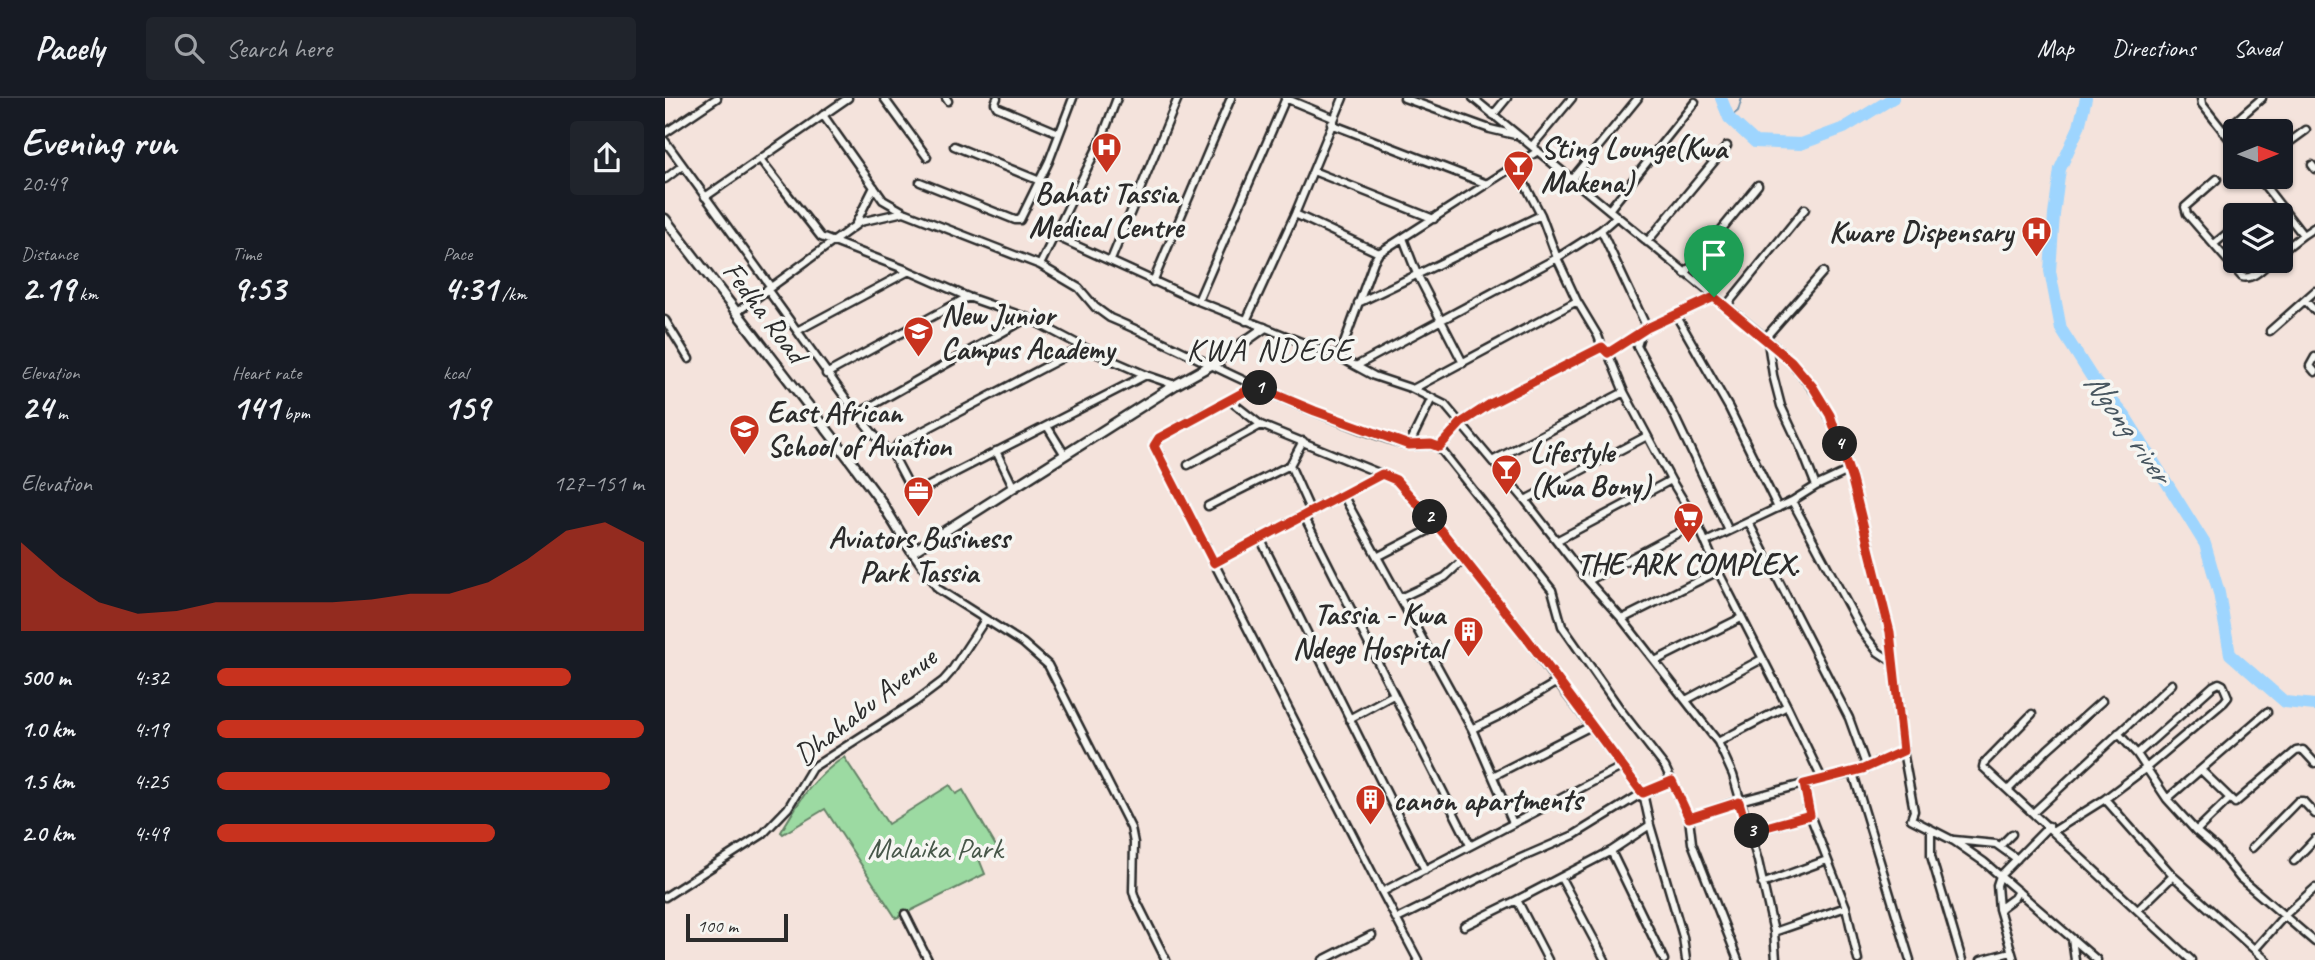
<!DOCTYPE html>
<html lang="en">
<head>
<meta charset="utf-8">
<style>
  :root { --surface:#171b24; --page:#20242c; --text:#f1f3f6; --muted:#9ea1a6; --line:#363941; --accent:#c8321e }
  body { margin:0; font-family:Caveat,sans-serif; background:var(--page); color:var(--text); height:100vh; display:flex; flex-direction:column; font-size:26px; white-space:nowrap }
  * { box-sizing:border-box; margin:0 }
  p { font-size:23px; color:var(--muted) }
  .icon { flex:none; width:38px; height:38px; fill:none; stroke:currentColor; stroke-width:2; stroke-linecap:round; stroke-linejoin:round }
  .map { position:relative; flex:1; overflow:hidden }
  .sheet { display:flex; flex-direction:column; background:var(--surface); width:665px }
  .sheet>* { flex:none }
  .needle { width:46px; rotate:89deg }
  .tools { position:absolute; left:1558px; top:21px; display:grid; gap:14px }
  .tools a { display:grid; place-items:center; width:70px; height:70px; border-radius:7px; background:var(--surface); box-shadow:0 2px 5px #0004; font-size:35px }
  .scale { position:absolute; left:21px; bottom:18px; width:102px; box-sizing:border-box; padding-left:7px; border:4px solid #2b2b2b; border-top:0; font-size:19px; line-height:24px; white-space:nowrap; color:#2b2b2b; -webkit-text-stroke:5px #f6f6f2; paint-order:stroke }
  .pin { position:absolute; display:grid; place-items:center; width:60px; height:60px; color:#fff; margin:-72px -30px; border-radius:50% 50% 50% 0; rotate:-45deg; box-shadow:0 0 7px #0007 }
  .pin .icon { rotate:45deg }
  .km { position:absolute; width:35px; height:35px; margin:-18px; border-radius:50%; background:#222; color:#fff; font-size:19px; line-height:35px; text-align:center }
  .round { display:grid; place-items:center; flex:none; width:74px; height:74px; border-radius:7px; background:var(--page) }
  .headline { display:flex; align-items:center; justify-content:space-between; height:119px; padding:0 21px }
  h1 { font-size:38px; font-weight:600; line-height:52px }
  .metrics { display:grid; grid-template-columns:repeat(3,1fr); gap:10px; height:119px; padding:7px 21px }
  .metrics div { display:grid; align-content:center }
  .metrics b { font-size:35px; font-weight:600 }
  .metrics small { font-size:19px; font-weight:400 }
  .metrics p { font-size:19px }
  .chart { height:196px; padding:14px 21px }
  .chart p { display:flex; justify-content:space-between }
  .chart svg { width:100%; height:126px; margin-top:7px; fill:var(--accent); opacity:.7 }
  ul { padding:0 21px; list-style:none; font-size:23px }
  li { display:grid; grid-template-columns:112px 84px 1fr; align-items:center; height:52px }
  li i { height:18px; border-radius:9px; background:var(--accent) }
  header { display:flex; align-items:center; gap:42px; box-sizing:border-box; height:98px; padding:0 35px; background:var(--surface); border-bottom:2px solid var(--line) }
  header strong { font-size:33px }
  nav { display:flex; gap:38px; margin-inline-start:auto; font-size:24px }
  .search { width:490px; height:63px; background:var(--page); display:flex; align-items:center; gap:18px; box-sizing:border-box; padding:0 24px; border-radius:7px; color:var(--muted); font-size:26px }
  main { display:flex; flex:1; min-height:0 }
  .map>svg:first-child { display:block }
  .green { fill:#9cdaa2; stroke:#648266; stroke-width:2 }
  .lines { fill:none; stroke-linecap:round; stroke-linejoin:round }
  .stream { stroke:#7091aa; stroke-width:2 }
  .river { stroke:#9ed5fe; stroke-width:12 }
  .minor-casing { stroke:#2b2b2b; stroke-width:11 }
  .tertiary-casing { stroke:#2b2b2b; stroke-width:13 }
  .minor { stroke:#f6f6f2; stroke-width:6 }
  .tertiary { stroke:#f6f6f2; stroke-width:8 }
  .route-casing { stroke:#fff; stroke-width:14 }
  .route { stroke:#c8321e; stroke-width:9 }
  .labels { text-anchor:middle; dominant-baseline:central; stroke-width:7; stroke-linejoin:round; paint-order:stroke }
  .poi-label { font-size:30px; font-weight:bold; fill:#2b2b2b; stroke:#f6f6f2; text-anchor:start }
  .street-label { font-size:30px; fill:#2b2b2b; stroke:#f6f6f2 }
  .park-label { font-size:30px; fill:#475749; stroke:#f6f6f2 }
  .neighbourhood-label { font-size:32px; letter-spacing:2px; fill:#2b2b2b; stroke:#f6f6f2 }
  .water-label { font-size:32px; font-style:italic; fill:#485660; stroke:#f6f6f2 }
</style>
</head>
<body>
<header>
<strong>Pacely</strong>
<div class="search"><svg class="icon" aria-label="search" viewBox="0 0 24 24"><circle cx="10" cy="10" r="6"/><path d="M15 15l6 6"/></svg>Search here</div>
<nav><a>Map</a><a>Directions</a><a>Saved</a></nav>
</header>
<main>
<section class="sheet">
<div class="headline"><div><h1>Evening run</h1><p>20:49</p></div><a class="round"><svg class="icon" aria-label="share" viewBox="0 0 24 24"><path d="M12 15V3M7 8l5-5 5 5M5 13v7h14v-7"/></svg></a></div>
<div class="metrics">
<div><p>Distance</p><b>2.19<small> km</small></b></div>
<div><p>Time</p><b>9:53</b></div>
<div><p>Pace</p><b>4:31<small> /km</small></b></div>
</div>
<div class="metrics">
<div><p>Elevation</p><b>24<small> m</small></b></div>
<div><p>Heart rate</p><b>141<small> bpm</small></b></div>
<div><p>kcal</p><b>159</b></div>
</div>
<div class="chart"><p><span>Elevation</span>127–151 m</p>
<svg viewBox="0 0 160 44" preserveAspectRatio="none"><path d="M0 44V13L10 25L20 34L30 38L40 37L50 34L60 34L70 34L80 34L90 33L100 31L110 31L120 27L130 19L140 9L150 6L160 13V44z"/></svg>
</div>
<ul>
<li><b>500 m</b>4:32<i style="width:83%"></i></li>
<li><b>1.0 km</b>4:19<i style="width:100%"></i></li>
<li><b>1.5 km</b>4:25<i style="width:92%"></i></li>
<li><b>2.0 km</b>4:49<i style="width:65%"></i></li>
</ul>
</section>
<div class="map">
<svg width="1650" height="862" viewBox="0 0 1650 862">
  <rect width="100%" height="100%" fill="#f4e3dc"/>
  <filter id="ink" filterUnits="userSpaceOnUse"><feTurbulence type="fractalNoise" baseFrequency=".0143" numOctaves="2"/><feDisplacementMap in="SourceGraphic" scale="14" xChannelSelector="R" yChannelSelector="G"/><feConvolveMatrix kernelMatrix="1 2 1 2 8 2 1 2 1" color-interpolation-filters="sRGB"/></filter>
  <g filter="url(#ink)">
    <path class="green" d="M179,659L223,726L285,687L291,696L298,692L332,750L314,761L320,776L231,820L160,711L118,736L116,734C136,700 146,682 179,659Z"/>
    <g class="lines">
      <path class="stream" d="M1064,20L1073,13L1077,0"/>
      <path class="river" d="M1056,0L1064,20L1090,44L1136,46L1179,30L1228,0
        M1421,0L1414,29L1395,71L1389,117L1385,173L1396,231L1426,278L1460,318L1540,446L1554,495L1565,556L1620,604L1650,607"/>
      <defs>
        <path id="minor" d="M219,0L262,59
          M281,0L283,3
          M332,0L330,5L332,9L394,35
          M620,0L668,20
          M739,0L825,31L850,37
          M808,0L1100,240L1126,263L1157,303L1171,332L1187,382L1225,534L1238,653L1249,713L1246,721L1289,743L1319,764L1432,862
          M1536,0L1537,6L1570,48
          M158,17L218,102L239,114L375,167L414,190L430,209L445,220C514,249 581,287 651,314C679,324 714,340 743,347C753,349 764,343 774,349L887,492L897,528L955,611L1000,669L1024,720L1027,745L1073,862
          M828,17L842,0
          M666,26L822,86
          M1558,34L1597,0
          M0,35L52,0
          M0,43L106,189
          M289,48L375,83
          M867,48L907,0
          M1615,51L1641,32
          M95,61L156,139L244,173L303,199L363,220L428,254L481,277L510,287
          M1647,67L1650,71
          M851,69L876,117L892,160L912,203L933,238L937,249L943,255L959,294L1006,382L1032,425L1053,473L1122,608L1053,644
          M648,73L769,121
          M1593,79L1638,137L1650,129
          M0,81L17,68
          M907,81L973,0
          M1552,81L1520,109L1522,116L1577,179C1588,182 1598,170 1606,163
          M255,84L350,122H355L384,63L408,0
          M40,99L183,0
          M944,112L1030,4
          M630,116L714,155
          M191,125L209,89
          M936,132L982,230L943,255
          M388,137L533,203L674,259L709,278L748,291L780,307L860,402L923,483L957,521L1053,644L1068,677L1093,763L1109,834L1111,862
          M738,140L752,176L798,265
          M982,144L1062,48
          M1549,146L1570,129
          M1615,155L1638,137
          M446,162L513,0
          M375,167L437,40L452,0
          M1020,176L1093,87
          M488,184L566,0
          M102,191L192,316L363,220
          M1049,199L982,230L976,235L972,248L1009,317L1064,433
          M1640,202L1650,213
          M533,203L621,0
          M693,205L876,117
          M1061,208L1140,111
          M72,214L195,124L239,114
          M1011,217L1064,310L1113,410
          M0,222L24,261
          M581,223L630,116L678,0
          M132,233L244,173
          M1605,233L1650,193
          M1100,240L1158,174
          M418,249L233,346L227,355L246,391L254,392L262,389L481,277
          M674,259L709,163L714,155L873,53
          M1650,259L1645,268L1650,274
          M691,268L892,160L936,132L952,118
          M161,276L303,199
          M590,288L494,340L489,347L717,794L753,862
          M748,291L912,203
          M564,302L596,327L731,382L779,436L860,538L892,584L978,695L985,727L1018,839L1021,862
          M192,316L220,350L227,355
          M382,328L400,357
          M638,343L625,367L646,414
          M744,347L767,300
          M774,349L796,325L825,306L937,249
          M331,353L349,390
          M827,363L959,294
          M523,367L596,327
          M1151,388L1183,373
          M678,397L807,631L848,725
          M860,402L982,338
          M1127,403L1198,535L1213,554L1228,564
          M543,408L625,367
          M639,418L805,747
          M1084,425L1184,620L1202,670
          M595,440L760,772
          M893,442L1006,382
          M1041,444L1127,403L1151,388L1138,355L1116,308L1108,277L1103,244
          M247,454L273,491L358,545L383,567L466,730L469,745L468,793L470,800L501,862
          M712,459L772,428
          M549,465L717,376
          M923,483L1032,425
          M735,500L780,479L799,461
          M957,521L1053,473
          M990,563L1076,520
          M1021,602L1097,561
          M1122,608L1157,681
          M1367,616L1319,665L1318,669L1526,862
          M684,621L728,597
          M807,631L840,615L892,584
          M1453,635L1472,656L1502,701L1602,614
          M1537,673L1570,705L1631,653L1638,652L1650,665
          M1188,675L1245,862
          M828,678L926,628
          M1139,686L1145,717L1181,809L1193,862
          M1343,692L1383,651L1437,603
          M1440,701L1508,778L1601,862
          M1502,701L1531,733L1551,750L1575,780L1650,844
          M1369,714L1507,586
          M1024,720L1074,703L1157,681L1188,675L1238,653
          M1266,732V758L1297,862
          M1389,733L1440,701L1481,670L1559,604L1563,599L1558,587L1554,585L1548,588L1472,656
          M1531,733L1564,701
          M1083,735L1145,717
          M1289,742L1331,746L1352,761
          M1335,748L1347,736
          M1587,750L1633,703H1638L1650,716
          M946,753L999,862
          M1629,763L1650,741
          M896,780L940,862
          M1097,786L1162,762
          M717,794L958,668
          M0,799L98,736L123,710L147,670L250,604L278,583L285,575L320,522
          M1334,811L1332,787L1335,778L1384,728
          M1473,812L1508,778
          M240,816L263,862
          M732,821L849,763L909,737L971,699L1007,683
          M799,828L852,802
          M1109,834L1181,809
          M1407,841L1410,862
          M1590,851L1620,817L1650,790
          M658,862L707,837
          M883,862L852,802L946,753L985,727
          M1316,862L1346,854
          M1349,862L1334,811L1349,800L1353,793"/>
        <path id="tertiary" d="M0,121L186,363L215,402L247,454L510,287L548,266L599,230"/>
      </defs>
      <use href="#minor" class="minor-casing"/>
      <use href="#tertiary" class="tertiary-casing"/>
      <use href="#minor" class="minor"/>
      <use href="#tertiary" class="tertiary"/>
    </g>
  </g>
  <g class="lines" filter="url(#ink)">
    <defs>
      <path id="route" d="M1049,199L1126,263L1148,289L1165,317L1187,382L1225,534L1238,653L1198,671L1139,686L1145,717L1083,734L1074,704L1024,720L1007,683L978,695L975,692L860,538L779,436L731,382L717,376L549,465L489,348L494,340L590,288L650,313L744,347L766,346L774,349L796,325L825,306L937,249L943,255L982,230Z"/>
    </defs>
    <use href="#route" class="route-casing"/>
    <use href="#route" class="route"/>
  </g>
  <defs>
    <symbol id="hospital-pin" viewBox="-11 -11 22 30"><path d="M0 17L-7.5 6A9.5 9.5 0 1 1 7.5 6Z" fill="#c8321e" stroke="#f6f6f2"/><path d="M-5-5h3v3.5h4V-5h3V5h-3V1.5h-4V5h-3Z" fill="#fff"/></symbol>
    <symbol id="bar-pin" viewBox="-11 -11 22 30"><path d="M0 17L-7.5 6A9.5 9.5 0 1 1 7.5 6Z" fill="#c8321e" stroke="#f6f6f2"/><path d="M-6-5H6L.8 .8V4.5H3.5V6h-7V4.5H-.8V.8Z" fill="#fff"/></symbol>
    <symbol id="school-pin" viewBox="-11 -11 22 30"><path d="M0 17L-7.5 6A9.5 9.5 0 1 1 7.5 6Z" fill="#c8321e" stroke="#f6f6f2"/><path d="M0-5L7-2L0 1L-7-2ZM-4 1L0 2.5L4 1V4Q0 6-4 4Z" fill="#fff"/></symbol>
    <symbol id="university-pin" viewBox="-11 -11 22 30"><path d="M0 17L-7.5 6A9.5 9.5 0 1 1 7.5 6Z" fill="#c8321e" stroke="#f6f6f2"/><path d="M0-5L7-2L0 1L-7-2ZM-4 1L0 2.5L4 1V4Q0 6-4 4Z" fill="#fff"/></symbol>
    <symbol id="office-pin" viewBox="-11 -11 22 30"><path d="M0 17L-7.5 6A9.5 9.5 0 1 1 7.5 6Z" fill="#c8321e" stroke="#f6f6f2"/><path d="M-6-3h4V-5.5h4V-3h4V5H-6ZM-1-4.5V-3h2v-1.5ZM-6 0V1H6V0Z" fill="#fff"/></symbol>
    <symbol id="supermarket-pin" viewBox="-11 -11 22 30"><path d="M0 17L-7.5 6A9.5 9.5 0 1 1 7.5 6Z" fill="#c8321e" stroke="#f6f6f2"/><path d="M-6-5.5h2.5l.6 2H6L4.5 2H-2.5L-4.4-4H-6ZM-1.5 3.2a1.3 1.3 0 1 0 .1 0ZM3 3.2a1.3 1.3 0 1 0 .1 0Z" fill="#fff"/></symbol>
    <symbol id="building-pin" viewBox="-11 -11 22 30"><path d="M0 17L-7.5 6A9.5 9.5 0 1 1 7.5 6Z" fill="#c8321e" stroke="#f6f6f2"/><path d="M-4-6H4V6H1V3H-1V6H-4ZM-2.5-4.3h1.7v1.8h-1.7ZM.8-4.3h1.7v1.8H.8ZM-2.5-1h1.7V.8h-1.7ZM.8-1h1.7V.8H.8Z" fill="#fff"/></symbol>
  </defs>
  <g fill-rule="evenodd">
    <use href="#hospital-pin" x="424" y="32" width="35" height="47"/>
    <use href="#bar-pin" x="836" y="50" width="35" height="47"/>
    <use href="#hospital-pin" x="1354" y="116" width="35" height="47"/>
    <use href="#school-pin" x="236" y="216" width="35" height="47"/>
    <use href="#university-pin" x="62" y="314" width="35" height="47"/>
    <use href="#bar-pin" x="824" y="354" width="35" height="47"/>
    <use href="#office-pin" x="236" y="376" width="35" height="47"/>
    <use href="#supermarket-pin" x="1006" y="402" width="35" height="47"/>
    <use href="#building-pin" x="786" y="516" width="35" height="47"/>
    <use href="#building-pin" x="688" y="684" width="35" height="47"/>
  </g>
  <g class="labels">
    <g class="poi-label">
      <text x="876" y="50">Sting Lounge(Kwa<tspan x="876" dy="34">Makena)</tspan></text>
      <text x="441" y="95" text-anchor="middle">Bahati Tassia<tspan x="441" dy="34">Medical Centre</tspan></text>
      <text x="1348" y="134" text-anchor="end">Kware Dispensary</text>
      <text x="276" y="217">New Junior<tspan x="276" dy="34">Campus Academy</tspan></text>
      <text x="102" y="314">East African<tspan x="102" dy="34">School of Aviation</tspan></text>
      <text x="865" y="354">Lifestyle<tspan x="865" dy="34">(Kwa Bony)</tspan></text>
      <text x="254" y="440" text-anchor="middle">Aviators Business<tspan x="254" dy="34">Park Tassia</tspan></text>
      <text x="1023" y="466" text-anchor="middle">THE ARK COMPLEX.</text>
      <text x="780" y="516" text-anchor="end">Tassia - Kwa<tspan x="780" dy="34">Ndege Hospital</tspan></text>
      <text x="728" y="702">canon apartments</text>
    </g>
    <g class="street-label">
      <text transform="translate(100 214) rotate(53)">Fedha Road</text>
      <text transform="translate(200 608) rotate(-38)">Dhahabu Avenue</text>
    </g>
    <g class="park-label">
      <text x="270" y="750">Malaika Park</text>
    </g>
    <g class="neighbourhood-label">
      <text x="605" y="251">KWA NDEGE</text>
    </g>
    <g class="water-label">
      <text transform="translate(1463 329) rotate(55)">Ngong river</text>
    </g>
  </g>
</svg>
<div class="tools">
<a><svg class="needle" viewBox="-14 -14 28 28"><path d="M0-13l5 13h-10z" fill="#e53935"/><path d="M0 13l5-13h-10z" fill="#9ea1a6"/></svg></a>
<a><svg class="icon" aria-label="layers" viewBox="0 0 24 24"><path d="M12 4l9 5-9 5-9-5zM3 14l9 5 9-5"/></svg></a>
</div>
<div class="scale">100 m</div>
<div class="pin" style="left:1049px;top:199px;background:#1e9e55"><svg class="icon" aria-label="arrive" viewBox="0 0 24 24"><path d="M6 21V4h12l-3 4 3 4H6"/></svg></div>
<b class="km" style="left:595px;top:290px">1</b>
<b class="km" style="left:765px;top:419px">2</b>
<b class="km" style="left:1087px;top:733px">3</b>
<b class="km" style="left:1175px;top:346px">4</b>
</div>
</main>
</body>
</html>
